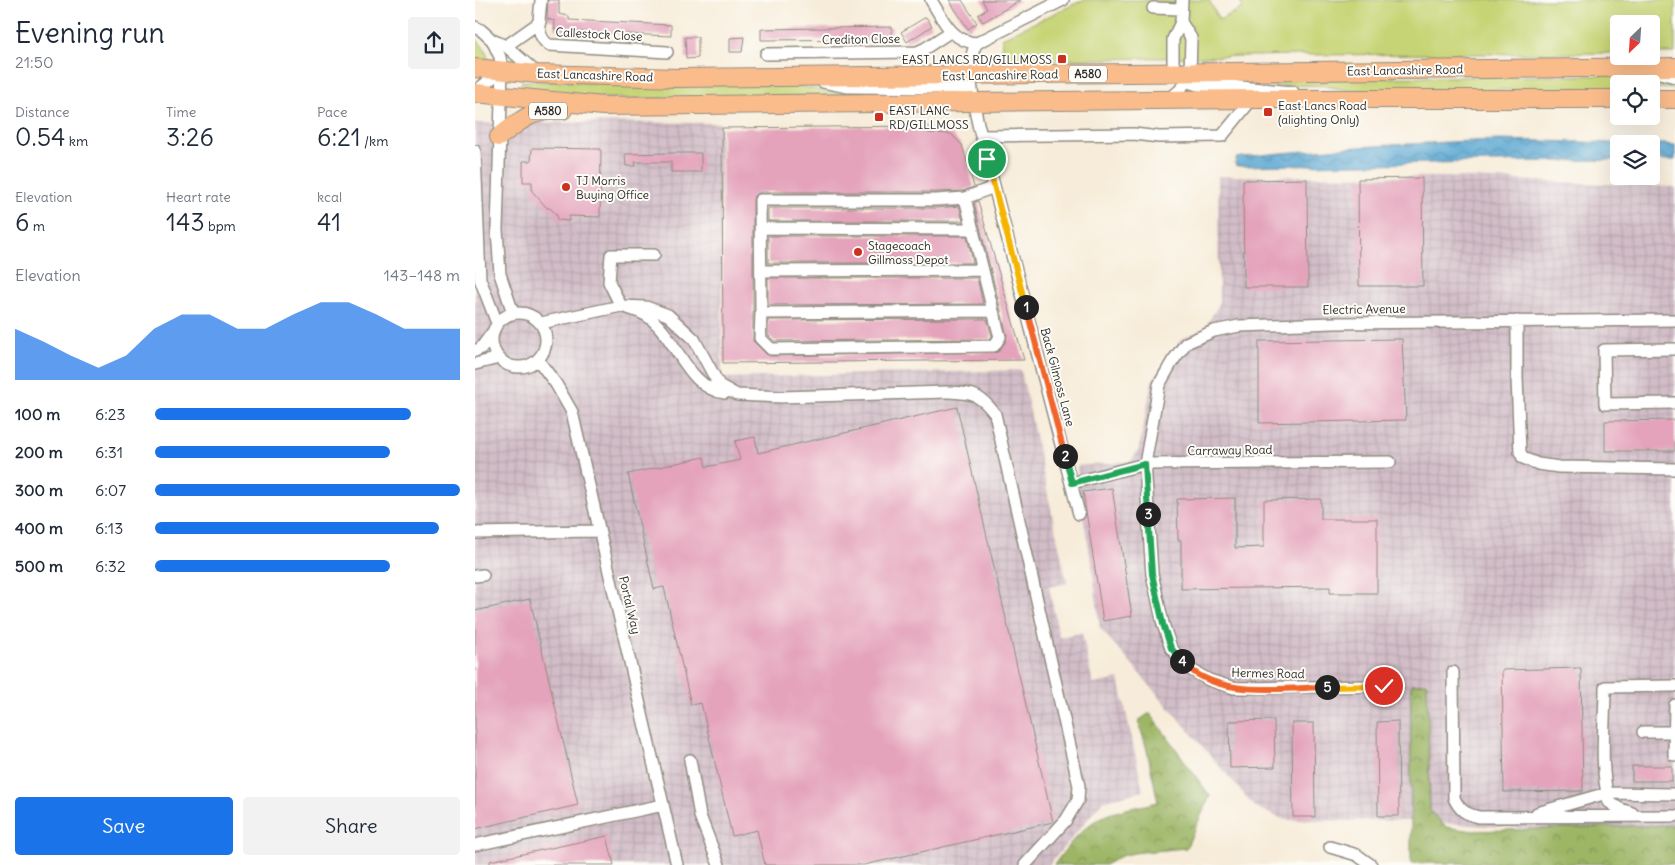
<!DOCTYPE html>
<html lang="en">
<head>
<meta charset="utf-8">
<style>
  :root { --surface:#fff; --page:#f2f2f3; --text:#1f2937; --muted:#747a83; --accent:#1a73e8 }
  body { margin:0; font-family:Delius,sans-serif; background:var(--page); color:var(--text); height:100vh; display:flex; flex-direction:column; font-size:19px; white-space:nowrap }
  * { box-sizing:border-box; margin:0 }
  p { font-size:16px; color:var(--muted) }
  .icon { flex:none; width:28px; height:28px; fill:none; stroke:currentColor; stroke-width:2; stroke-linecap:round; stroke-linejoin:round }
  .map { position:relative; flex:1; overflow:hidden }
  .sheet { display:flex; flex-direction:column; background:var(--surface); width:475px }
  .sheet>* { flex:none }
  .needle { width:32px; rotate:205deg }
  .controls { position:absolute; left:1135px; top:15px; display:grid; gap:10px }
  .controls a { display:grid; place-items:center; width:50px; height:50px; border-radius:5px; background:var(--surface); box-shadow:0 5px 20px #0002; font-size:25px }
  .pin { position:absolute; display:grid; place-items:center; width:42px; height:42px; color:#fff; margin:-21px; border:2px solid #fff; border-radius:50%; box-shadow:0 1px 5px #0007 }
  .km { position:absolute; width:25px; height:25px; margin:-12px; border-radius:50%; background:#222; color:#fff; font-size:14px; line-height:25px; text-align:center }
  .round { display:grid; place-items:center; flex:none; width:52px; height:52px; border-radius:5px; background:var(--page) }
  .summary { display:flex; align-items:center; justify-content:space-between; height:85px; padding:0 15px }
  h1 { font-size:28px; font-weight:600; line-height:38px }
  .metrics { display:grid; grid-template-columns:repeat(3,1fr); gap:8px; height:85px; padding:5px 15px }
  .metrics div { display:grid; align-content:center }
  .metrics b { font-size:25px; font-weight:600 }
  .metrics small { font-size:14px; font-weight:400 }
  .metrics p { font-size:14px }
  .chart { height:140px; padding:10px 15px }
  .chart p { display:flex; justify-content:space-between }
  .chart svg { width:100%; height:90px; margin-top:5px; fill:var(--accent); opacity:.7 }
  .button { display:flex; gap:10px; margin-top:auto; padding:10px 15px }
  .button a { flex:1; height:58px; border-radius:5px; background:var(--accent); color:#fff; font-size:20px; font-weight:600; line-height:58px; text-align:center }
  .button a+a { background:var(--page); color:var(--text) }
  ul { padding:0 15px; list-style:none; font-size:16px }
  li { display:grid; grid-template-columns:80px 60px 1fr; align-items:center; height:38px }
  li i { height:12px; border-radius:6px; background:var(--accent) }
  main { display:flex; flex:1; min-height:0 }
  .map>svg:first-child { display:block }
  .industrial { fill:url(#industrial-grid) }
  .green { fill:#c7d475; stroke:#798050 }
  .forest { fill:url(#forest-crowns); stroke:#647048 }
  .water { fill:url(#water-waves); stroke:#42687e }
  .building { fill:#e4a3bb }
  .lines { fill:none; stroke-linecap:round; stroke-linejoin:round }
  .minor-casing { stroke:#918c82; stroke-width:14 }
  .highway-casing { stroke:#918c82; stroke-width:20 }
  .minor { stroke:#fff; stroke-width:11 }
  .highway { stroke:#fabc8b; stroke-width:18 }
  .split-1-casing { stroke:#fff; stroke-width:10 }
  .split-2-casing { stroke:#fff; stroke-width:10 }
  .split-3-casing { stroke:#fff; stroke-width:10 }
  .split-4-casing { stroke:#fff; stroke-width:10 }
  .split-5-casing { stroke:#fff; stroke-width:10 }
  .split-6-casing { stroke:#fff; stroke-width:10 }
  .split-1 { stroke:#f5b400; stroke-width:6 }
  .split-2 { stroke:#f0652b; stroke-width:6 }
  .split-3 { stroke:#22a559; stroke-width:6 }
  .split-4 { stroke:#22a559; stroke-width:6 }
  .split-5 { stroke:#f0652b; stroke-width:6 }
  .split-6 { stroke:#f5b400; stroke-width:6 }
  .poi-dot { fill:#c8321e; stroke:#fdfcf7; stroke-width:2 }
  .labels { text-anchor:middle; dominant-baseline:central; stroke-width:4; stroke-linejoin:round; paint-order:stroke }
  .shield { fill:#fdfcf7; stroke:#6a6a68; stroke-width:1 }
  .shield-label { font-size:11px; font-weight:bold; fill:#2b2b2b }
  .street-label { font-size:12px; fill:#2b2b2b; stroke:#fdfcf7 }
  .poi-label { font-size:12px; fill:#2b2b2b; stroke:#fdfcf7; text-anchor:start }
</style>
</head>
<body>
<main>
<section class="sheet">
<div class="summary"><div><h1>Evening run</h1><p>21:50</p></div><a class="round"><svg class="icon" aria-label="share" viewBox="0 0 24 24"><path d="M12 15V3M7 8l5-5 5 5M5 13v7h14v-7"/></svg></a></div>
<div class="metrics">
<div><p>Distance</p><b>0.54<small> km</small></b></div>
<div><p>Time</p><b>3:26</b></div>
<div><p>Pace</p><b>6:21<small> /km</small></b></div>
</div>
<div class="metrics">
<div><p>Elevation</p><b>6<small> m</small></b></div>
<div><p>Heart rate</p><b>143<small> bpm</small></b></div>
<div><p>kcal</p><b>41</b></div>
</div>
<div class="chart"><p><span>Elevation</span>143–148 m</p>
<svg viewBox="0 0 160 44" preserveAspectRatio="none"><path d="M0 44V19L10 25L20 32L30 38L40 32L50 19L60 12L70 12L80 19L90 19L100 12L110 6L120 6L130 12L140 19L150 19L160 19V44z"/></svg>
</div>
<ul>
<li><b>100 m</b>6:23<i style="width:84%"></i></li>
<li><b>200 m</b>6:31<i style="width:77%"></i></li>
<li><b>300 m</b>6:07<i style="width:100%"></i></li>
<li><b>400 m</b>6:13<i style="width:93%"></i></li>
<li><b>500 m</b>6:32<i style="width:77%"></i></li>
</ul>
<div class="button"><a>Save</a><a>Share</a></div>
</section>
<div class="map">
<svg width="1200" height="865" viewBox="0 0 1200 865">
  <defs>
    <pattern id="industrial-grid" width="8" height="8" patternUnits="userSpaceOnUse" patternTransform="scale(1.25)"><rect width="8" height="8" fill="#d2bdc7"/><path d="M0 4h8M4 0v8" fill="none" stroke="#b4a3ab"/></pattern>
    <pattern id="forest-crowns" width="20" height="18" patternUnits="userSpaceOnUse" patternTransform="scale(1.25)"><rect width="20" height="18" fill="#9db666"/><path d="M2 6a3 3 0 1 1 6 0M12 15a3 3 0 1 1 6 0" fill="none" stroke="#809454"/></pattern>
    <pattern id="water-waves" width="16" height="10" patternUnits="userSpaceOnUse" patternTransform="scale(1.25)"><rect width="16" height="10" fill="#58a6d1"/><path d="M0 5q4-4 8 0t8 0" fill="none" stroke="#4987aa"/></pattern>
  </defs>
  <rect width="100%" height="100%" fill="#fdfcf7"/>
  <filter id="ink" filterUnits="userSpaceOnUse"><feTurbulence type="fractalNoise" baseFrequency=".02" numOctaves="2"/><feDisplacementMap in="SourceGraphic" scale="10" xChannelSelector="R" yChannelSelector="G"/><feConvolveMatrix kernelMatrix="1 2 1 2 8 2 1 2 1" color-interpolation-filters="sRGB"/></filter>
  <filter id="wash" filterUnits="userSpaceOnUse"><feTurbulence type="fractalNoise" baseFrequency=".0096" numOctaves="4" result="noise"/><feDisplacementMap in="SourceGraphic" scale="20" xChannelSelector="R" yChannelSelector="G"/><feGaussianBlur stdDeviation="1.12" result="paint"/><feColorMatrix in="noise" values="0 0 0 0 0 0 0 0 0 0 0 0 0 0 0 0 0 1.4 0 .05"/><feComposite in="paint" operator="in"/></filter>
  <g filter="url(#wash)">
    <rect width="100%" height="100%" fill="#f7ecd9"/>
    <path class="industrial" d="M129,122L245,123L247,378L546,370L592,583L574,587L584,637L607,633L618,684L644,679L668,791L628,801L574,865H0V123Z
      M743,176L973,177L1200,187V835L1146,834L933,821L810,820L780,807L625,628L617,565L604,495L602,466L656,461L664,449L677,381L706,339L729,329L744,304Z"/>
    <path class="green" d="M608,0H734L744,20L768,8L764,0H1200V53H1176V24H1144V53L824,55L526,61L527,38Z
      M0,38C8,45 13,53 14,64L0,62Z
      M1171,75L1200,82V89L1176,88V84H1144V89L875,91L846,85L797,86L756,84V79Z
      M47,81L317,85L355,92H479L485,94L155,99L46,94Z"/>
    <path class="forest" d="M952,683L955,811L971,827L997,831L1200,825V864L936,863V684Z
      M675,713L735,796L711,848L659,853L646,856L630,865H579C594,844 611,821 637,813C652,808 668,806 683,802L671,746L663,721Z"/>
    <path class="water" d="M1023,140L1190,144L1200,145V160H1176V144H1144V160L763,166L760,164L761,158L766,157C852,148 937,143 1023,140Z"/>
    <g id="blocks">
      <path class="building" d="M73,0H84V14L94,16V20L196,25V36L105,32L79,29L80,21L72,19Z
        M474,0H487L502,23L493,29Z
        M507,0H546L508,22L503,15L512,9Z
        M451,17L457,26L432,42L426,32Z
        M417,27V39L286,40V29Z
        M210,37H223V58L211,59Z
        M269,37L267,52H255V38Z
        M453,126V133L476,134L487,145L499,187L488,191L461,192H285L279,196L278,200V341L291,354L296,356L523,352L531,341L532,335L499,203L503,201L549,360L248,363L247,128Z
        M57,148L126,149L125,217L94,216V221L82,220V215L75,208H72L57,191V182H48V161H56Z
        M196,153H226V172H196V162H160L161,166H151L150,154Z
        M947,178L948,286H884L883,179Z
        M832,179L833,287H769L768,180Z
        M484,206L488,221H293V208H461Z
        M293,236H492L498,263H293Z
        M293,278H502L508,304L293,305Z
        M512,319L517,336L515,339L299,341L293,335V320Z
        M927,339L931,420L784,423V341Z
        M482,407L578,822L389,865H290L282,830L257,836L226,703L216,705L189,587L179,589L153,474L229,457L231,467L265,460L260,441L280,437L283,453Z
        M1200,420V451H1130V421Z
        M637,488L657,616L628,621L608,492Z
        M760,498V548L789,547V500L846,499V519H902V593H855V587L706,589V540H703L702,499Z
        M55,599L103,805L0,829V611Z
        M1106,668L1108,791L1029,792L1027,670Z
        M799,720L800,767L755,768L754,721Z
        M923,721L924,816H903L902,722Z
        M817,723H839L840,817H818Z
        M1157,766H1197V781H1157Z
        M132,836L139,865H15V861Z"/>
    </g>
  </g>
  <g filter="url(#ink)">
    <use href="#blocks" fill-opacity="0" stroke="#918c82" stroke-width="1"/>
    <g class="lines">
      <defs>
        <path id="minor" d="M66,0C65,15 59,36 74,45L192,52
          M456,0C468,20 477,42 502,43
          M588,0L502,43C489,61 499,104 503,124L604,514
          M707,0L706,22L698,39V63L705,75L716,83L723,85L755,86L818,92
          M678,8L706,9
          M0,27L6,30L17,40L31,46L63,74
          M17,40L25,57L27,70L22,229L25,274L38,313
          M31,46L65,22
          M291,54L442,52L449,49L475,32
          M1181,72L1200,77
          M348,82L373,87L485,88L493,93L499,101
          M0,92L27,70
          M692,101L705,90L715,75L716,38L706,22
          M506,136L659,134L684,137L747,136L777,99
          M0,151L5,279L22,323
          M490,198L518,311L286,313L285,200H461L490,198L519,187
          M286,228L498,229
          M179,255H136L134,282L146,306C155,309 168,312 175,318C203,340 212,388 250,393
          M286,271L508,270
          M17 340a27 27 0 1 1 54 0a27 27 0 1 1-54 0Z
          M286,313L285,338L296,349L519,346L525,337L518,311
          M1042,321V378L1045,452L1048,458L1063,464L1084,467L1200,469
          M66,323L146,306L171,307L193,315L219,339L244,385L262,395L306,397L472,392C497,393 504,393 520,414L604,786L603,800L591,820L550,865
          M1200,349L1129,350L1130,404L1200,403
          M0,351L6,348L17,333
          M63,360L81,384L97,412L202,865
          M0,364L24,358
          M597,483L670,464L915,462
          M0,533L123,531
          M0,576L8,575
          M978,672L979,798C985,811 991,814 1004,817L1200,816
          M909,686L759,688L734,680L713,668L696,648L688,624L677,574L670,464L684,385L697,362L711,343L739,331L764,326L860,323L1200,320
          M1168,732H1200
          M1199,755L1200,705
          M215,760L225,816L244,865
          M1062,813L1132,793L1200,794
          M1157,813L1145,809L1134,802C1124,765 1130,724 1130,687L1200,686
          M0,845L188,805
          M855,847L882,855L896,865"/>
        <path id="highway" d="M0,68L63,74L203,78L1200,67
          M0,93L128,106L777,99H1144
          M1176,99H1200
          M24,137C47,119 58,109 88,110"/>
      </defs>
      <use href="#minor" class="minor-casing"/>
      <use href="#highway" class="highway-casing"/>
      <use href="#minor" class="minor"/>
      <use href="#highway" class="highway"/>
    </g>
  </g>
  <g class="lines" filter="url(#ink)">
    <defs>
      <path id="split-1" d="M512,159L551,307"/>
      <path id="split-2" d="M551,307L590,456"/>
      <path id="split-3" d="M590,456L597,483L670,464L673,514"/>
      <path id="split-4" d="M673,514L677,574L688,624L696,648L707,661"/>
      <path id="split-5" d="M707,661C739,699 807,688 852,687"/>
      <path id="split-6" d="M852,687L909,686"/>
    </defs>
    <use href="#split-1" class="split-1-casing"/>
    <use href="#split-2" class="split-2-casing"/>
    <use href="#split-3" class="split-3-casing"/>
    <use href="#split-4" class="split-4-casing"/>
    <use href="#split-5" class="split-5-casing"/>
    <use href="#split-6" class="split-6-casing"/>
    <use href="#split-1" class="split-1"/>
    <use href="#split-2" class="split-2"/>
    <use href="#split-3" class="split-3"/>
    <use href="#split-4" class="split-4"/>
    <use href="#split-5" class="split-5"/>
    <use href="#split-6" class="split-6"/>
  </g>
  <g class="poi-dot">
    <rect x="582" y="54" width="10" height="10" rx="2.5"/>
    <rect x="788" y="107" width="10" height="10" rx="2.5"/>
    <rect x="399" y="112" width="10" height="10" rx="2.5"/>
    <circle cx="91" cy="187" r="5"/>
    <circle cx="383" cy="252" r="5"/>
  </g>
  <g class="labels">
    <g class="shield">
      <rect x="594" y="65.5" width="38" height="17" rx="4"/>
      <rect x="54" y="102.5" width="38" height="17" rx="4"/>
    </g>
    <g class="shield-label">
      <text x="613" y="74">A580</text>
      <text x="73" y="111">A580</text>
    </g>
    <g class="street-label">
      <text transform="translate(124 34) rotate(3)">Callestock Close</text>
      <text transform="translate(386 39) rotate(-1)">Crediton Close</text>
      <text transform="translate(930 70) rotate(-1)">East Lancashire Road</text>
      <text transform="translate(120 75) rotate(2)">East Lancashire Road</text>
      <text transform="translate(525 75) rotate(-1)">East Lancashire Road</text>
      <text transform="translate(889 309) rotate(-1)">Electric Avenue</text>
      <text transform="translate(583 377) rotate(75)">Back Gilmoss Lane</text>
      <text transform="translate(755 450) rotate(-1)">Carraway Road</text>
      <text transform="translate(155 605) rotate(77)">Portal Way</text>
      <text transform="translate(793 673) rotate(1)">Hermes Road</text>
    </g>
    <g class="poi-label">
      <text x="577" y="59" text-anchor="end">EAST LANCS RD/GILLMOSS</text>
      <text x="803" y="105">East Lancs Road<tspan x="803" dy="14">(alighting Only)</tspan></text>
      <text x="414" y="110">EAST LANC<tspan x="414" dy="14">RD/GILLMOSS</tspan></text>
      <text x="101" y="180">TJ Morris<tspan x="101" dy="14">Buying Office</tspan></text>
      <text x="393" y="245">Stagecoach<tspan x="393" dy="14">Gillmoss Depot</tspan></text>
    </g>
  </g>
</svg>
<div class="controls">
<a><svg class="needle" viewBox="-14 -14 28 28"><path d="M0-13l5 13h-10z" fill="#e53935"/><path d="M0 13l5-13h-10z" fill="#747a83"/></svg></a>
<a><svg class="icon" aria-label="locate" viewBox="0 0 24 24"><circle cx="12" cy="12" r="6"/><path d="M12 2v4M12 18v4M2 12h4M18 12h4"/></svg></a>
<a><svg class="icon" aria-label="layers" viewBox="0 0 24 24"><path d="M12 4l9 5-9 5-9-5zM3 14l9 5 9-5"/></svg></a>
</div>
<div class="pin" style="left:512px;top:159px;background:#1e9e55"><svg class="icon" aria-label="arrive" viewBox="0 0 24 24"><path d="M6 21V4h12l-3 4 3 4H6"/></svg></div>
<div class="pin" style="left:909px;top:686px;background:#d93025"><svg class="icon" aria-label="check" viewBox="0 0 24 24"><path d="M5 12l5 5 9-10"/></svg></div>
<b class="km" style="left:551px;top:307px">1</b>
<b class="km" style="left:590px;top:456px">2</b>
<b class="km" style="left:673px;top:514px">3</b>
<b class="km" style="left:707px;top:661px">4</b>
<b class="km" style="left:852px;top:687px">5</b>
</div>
</main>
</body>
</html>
